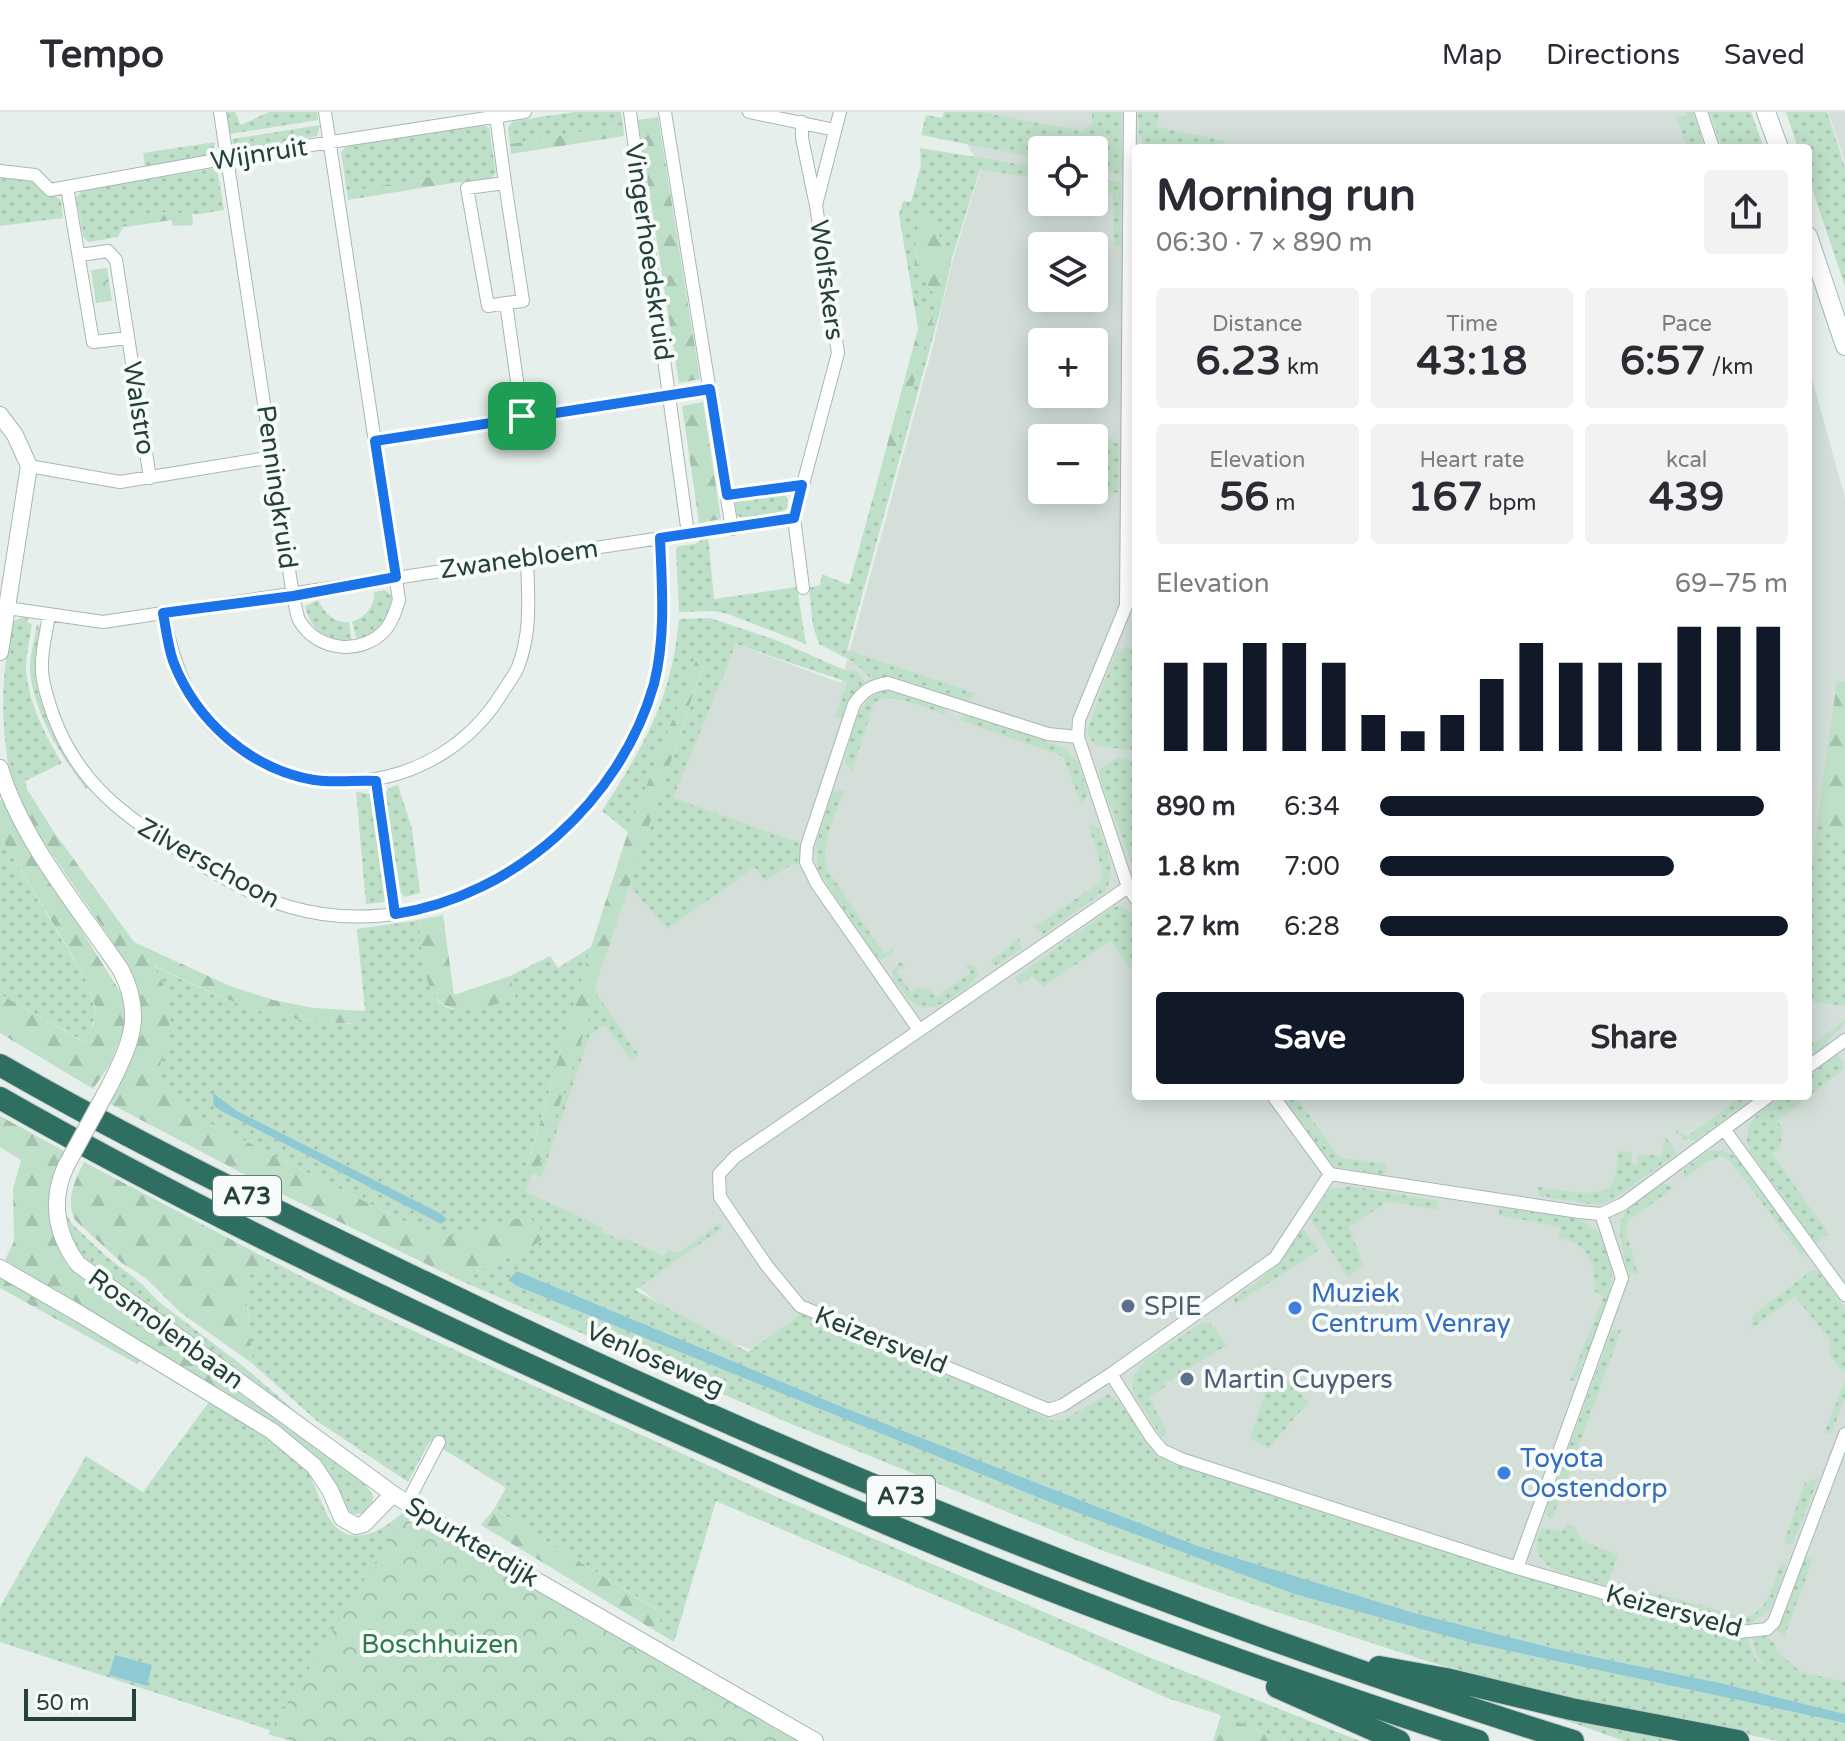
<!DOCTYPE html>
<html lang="en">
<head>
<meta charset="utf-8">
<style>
  :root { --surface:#fff; --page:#f2f2f3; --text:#2b2b33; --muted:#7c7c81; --line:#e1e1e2; --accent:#111827 }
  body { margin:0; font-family:"Varela Round",sans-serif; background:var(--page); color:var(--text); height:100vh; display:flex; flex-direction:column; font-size:30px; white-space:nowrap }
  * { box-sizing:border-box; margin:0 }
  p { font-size:26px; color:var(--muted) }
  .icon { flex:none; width:44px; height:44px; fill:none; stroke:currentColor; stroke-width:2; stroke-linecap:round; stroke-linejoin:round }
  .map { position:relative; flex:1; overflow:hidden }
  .details { position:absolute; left:1132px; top:32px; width:680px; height:956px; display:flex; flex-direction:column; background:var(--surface); border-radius:8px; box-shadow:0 4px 20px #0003 }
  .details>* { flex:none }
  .controls { position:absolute; left:1028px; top:24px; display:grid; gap:16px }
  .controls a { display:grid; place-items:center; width:80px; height:80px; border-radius:8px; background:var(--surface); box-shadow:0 4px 20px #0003; font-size:40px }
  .scale { position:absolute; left:24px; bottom:20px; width:112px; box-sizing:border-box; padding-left:8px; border:4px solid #24423a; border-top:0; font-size:22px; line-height:28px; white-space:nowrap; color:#24423a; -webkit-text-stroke:6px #f7fbf9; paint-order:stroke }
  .pin { position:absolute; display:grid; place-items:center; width:68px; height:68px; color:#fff; margin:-34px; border-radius:16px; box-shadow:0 4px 12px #0006 }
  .round { display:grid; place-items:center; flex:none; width:84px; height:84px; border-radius:8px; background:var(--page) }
  .headline { display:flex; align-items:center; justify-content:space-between; height:136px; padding:0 24px }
  h1 { font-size:44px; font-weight:800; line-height:60px }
  .stats { display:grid; grid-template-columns:repeat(3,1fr); gap:12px; height:136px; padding:8px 24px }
  .stats div { display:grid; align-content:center; border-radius:8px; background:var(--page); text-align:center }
  .stats b { font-size:40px; font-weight:800 }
  .stats small { font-size:22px; font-weight:400 }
  .stats p { font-size:22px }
  .chart { height:224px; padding:16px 24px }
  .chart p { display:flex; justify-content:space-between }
  .chart svg { width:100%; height:144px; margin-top:8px; stroke:var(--accent); stroke-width:6 }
  .primary-button { display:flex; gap:16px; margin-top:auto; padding:16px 24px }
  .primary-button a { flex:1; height:92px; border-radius:8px; background:var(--accent); color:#fff; font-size:32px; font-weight:800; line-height:92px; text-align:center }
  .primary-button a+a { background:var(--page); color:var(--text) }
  ul { padding:0 24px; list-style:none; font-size:26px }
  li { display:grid; grid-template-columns:128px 96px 1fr; align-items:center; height:60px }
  li i { height:20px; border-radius:10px; background:var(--accent) }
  header { display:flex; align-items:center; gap:48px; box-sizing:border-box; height:112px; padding:0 40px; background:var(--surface); border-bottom:2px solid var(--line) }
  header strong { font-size:38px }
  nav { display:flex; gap:44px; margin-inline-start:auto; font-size:28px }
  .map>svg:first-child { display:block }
  .built { fill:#d4dfda; fill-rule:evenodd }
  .grass { fill:url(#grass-dots); fill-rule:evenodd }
  .forest { fill:url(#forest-firs) }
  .park { fill:url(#park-crowns) }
  .water { fill:#8ec9d4 }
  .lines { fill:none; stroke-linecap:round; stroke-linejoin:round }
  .minor-casing { stroke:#a8b8b2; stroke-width:14 }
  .tertiary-casing { stroke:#a8b8b2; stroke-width:18 }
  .secondary-casing { stroke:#a4bbb3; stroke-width:20 }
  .motorway-casing { stroke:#c2cac8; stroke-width:24 }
  .minor { stroke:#fff; stroke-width:12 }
  .tertiary { stroke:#fff; stroke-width:16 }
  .secondary { stroke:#fff; stroke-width:18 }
  .motorway { stroke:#2f6f62; stroke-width:22 }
  .tertiary-bridge-casing { stroke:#a8b8b2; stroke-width:18; stroke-linecap:butt }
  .tertiary-bridge { stroke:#fff; stroke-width:16 }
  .route-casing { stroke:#fff; stroke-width:16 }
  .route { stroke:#1a73e8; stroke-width:10 }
  .service-dot { fill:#5c6f8a; stroke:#f7fbf9; stroke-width:3 }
  .shop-dot { fill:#3f7fe0; stroke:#f7fbf9; stroke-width:3 }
  .labels { text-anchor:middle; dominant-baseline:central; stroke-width:8; stroke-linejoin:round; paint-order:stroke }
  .shield { fill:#f7fbf9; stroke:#637a73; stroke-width:2 }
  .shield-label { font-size:24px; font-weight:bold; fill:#24423a }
  .street-label { font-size:26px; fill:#24423a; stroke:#f7fbf9 }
  .shop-label { font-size:26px; fill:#366cbe; stroke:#f7fbf9; text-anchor:start }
  .service-label { font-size:26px; fill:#4e5e75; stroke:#f7fbf9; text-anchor:start }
  .park-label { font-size:26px; fill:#2d7a4b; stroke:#f7fbf9 }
</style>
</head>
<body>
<header>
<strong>Tempo</strong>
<nav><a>Map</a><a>Directions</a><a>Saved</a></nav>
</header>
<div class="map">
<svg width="1845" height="1629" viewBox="0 0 1845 1629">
  <defs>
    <pattern id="grass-dots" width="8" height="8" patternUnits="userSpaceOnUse" patternTransform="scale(2)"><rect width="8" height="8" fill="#bfe0c8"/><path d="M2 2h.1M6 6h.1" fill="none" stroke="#a4c1ad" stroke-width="1.8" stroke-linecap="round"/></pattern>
    <pattern id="forest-firs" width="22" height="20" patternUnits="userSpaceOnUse" patternTransform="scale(2)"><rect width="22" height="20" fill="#bfe0c8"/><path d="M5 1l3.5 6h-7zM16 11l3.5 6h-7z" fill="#a4c1ad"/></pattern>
    <pattern id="park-crowns" width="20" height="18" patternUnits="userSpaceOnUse" patternTransform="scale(2)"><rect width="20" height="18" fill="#bfe0c8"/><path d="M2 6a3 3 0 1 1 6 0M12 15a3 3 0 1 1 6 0" fill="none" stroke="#a4c1ad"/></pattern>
  </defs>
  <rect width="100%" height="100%" fill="#e6efeb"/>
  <path class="built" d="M948,0H1730L1741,36H1136V984H1808V252L1845,386V1585L696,1220L524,1087L571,889L679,660L736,532L841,571L934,230L952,151L981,56ZM1042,38H1094V90H1042ZM1042,134H1094V186H1042ZM1042,230H1094V282H1042ZM1042,326H1094V378H1042Z
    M1828,0H1845V50Z"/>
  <path class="grass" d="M227,0H235L241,13L269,0H317L318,8L230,22Z
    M575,0H621L623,13L510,32L508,15L513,9Z
    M944,0H980L1082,19L1092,11V0H1121L1123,63L1094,57V38H1042V47L921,23L926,3L942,6Z
    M1138,0H1159L1157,15L1225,29L1224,36H1146L1139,21Z
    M1685,0H1693L1705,36H1687L1676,4L1686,5Z
    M1710,0H1751L1764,36H1722Z
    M1786,0H1827L1845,55V174L1808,65V36H1798Z
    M483,12L489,16L496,61L492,66L446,72L445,63L347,80L341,40L346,34Z
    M320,13L317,24L240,39L233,35L232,27Z
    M215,30L213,43L145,54L143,41Z
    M920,36L1042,56V68L980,57L952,146L930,108L919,105L914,155L942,192L847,538L975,581L968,589L892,564L871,567L861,556L853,552L854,550L819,532L813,514L809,476L820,473L822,462L849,473L870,397L877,398L934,202L913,186L899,103L903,89L911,90L921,53Z
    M217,56L224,98C213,99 202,103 191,102C164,101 130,94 118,125L88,130L83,124L76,85L83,78Z
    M0,66L33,68L48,85L55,84L61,88L63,106L0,114Z
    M1094,66L1121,70V134H1114L1113,82L1094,78Z
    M1108,326L1119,333L1118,380L1107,382Z
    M781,380L787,385L788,395L783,400L742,406L737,403L735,392L738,387Z
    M708,423L714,487L797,475L806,532L728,502L713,499L679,500L676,438L679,434L695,432Z
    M385,478L392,484C391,507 378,522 357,529L352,510C365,506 376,493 374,480Z
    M318,488C325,501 333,511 349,510L352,530C325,530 312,520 305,494Z
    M29,503L27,510L32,512C30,526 26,542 26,557C28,590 45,623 62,651L13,675C0,621 0,564 13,509Z
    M710,506L776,528L849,560L850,558L857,560L866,571L852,584L843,607L835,605L847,570L736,532L673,686L803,732V751L793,752L765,769L755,755L667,817L629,773L703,554L697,547L628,720L602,699C644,634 672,586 679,507Z
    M37,512L41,515C38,530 34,545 35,560C38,602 68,640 90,674L86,677C61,644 32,599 30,556C30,542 35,526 37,512Z
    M1127,534L1136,536V639L1094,633L1087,619L1115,542Z
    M889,577L944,595L946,603C926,597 892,578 874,591L852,659L844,649C853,622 857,581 889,577Z
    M966,602L1065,636L1078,650L1088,682L1083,692H1081L1063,644L959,608Z
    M1119,645L1136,650V761L1103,675L1099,657Z
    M398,673L412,717L420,781L405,785L401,781L384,684L389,676Z
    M845,678C834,705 821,728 827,757L884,842L893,836V841L881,848L874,842L818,759L816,733L832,680Z
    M356,680L371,682L373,687L387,785L384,790L366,792Z
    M1818,706L1845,731V894L1808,889V788Z
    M1088,711L1099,716C1106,737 1118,759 1105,779L1044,822L1034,815L1101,770L1102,757Z
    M0,724L86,868C96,896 99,904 85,930L0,882Z
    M1113,795H1123L1136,804V863L1110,829L1043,875L1032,864L1019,873L1015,866Z
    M419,808C422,830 423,893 453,897C467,898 500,889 515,887L510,864L550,844L558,856L591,835L526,1058L532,1061L526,1080L603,1116L602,1120L623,1129L624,1126L663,1144L669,1136L676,1142L720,1112L722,1116L635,1178L748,1240L795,1207L799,1200L1054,1309L1065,1307L1108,1282L1119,1290L1152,1335L1518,1459L1747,1527L1757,1550L1765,1553L1756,1543L1753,1526L1763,1521L1776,1533L1774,1537L1801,1560L1845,1570V1602L1720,1571L1556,1537L1411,1500L1198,1434L840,1294L517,1159L508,1168L519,1175L1052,1391L1294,1482L1472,1531L1845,1611V1629H1779L1590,1591L1433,1551L1252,1492L1101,1438L794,1313L459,1168L533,1134L476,1118L457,1126L426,1120L211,1012L161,975L153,966V854C191,871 228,891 269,901C297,909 327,910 356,912L365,898L357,817ZM218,984L222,990L237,999L442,1102L447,1108L441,1112L221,999L214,994Z
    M1019,826L1022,837L996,853L990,850Z
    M900,850L905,853L897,860L911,880L920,875L924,878L930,876L936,885L971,861L965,852L974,853L978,862C974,871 968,875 960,880C935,898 920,905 900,876C895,869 892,867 893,859Z
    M597,883L639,943L632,948L605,913L590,922L541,1066L536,1062Z
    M1845,908V911L1821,937L1808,946V935Z
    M1837,942L1845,956L1777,1009L1783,1017L1780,1035L1772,1042L1829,1122L1816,1131L1750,1039L1747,1029L1748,1015L1757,1003L1782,984H1808V965Z
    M1283,984H1295L1339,1045L1386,1052L1385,1063L1336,1055L1328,1048Z
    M1742,984H1755L1696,1028L1683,1027L1675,1018L1688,1024Z
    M1665,1024L1677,1041L1616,1086L1597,1093L1540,1084L1537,1075C1554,1077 1604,1089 1612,1071C1617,1062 1617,1049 1618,1039L1632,1040L1631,1052L1637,1053L1638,1042L1662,1044Z
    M1722,1038L1737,1045L1804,1136L1803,1145L1731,1050L1721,1044L1707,1050L1684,1067V1057L1710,1039Z
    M1664,1071L1673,1076L1628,1109L1626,1119L1638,1163L1627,1159C1614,1098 1615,1108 1664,1071Z
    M1351,1074L1438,1089L1437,1098L1388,1089L1349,1115L1363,1153L1348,1166L1310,1106L1329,1078Z
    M1499,1095C1523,1098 1558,1099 1579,1108C1645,1136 1594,1222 1576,1267L1570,1269L1604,1184L1594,1179C1596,1152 1588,1131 1559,1126L1560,1115L1499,1103Z
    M66,1102L72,1112L106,1144L142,1172L159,1190L243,1254L302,1305L371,1355L86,1150L73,1129Z
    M1303,1117L1319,1138L1234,1193V1186C1265,1168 1282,1147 1303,1117Z
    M266,1146L359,1194L777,1385L1151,1546L1360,1629H1285L1221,1603L1167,1586L1065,1539L716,1389L674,1530L654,1518L663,1501L494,1397L506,1376L503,1374L430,1329L408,1370L317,1309L253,1252L246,1181L250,1160L261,1166Z
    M1811,1159H1818L1845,1196V1261L1829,1243L1830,1228L1795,1184L1751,1217L1753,1203Z
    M1203,1210L1210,1211L1227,1233L1165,1271L1166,1274L1149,1286L1167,1320L1161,1325L1133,1280V1264L1145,1248Z
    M1612,1218H1621L1552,1407L1545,1400Z
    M1274,1254L1308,1290L1269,1336L1250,1326Z
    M1845,1269V1286L1831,1322H1824Z
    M211,1287C230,1299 249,1312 268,1324C276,1329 287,1334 294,1341C311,1357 318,1386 329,1406C348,1438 382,1420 402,1401L411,1405L288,1624L0,1530V1495L86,1344L143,1380Z
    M339,1349L361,1367L373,1383L372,1395C346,1418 337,1380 326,1360Z
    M1819,1365L1792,1433L1784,1430L1805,1371Z
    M1567,1412L1575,1415L1582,1429L1618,1443L1607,1475C1579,1469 1516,1454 1543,1416L1563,1419Z
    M1804,1446L1813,1447L1784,1525L1774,1515L1784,1504Z
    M1780,1452L1787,1453L1770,1498L1748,1513L1638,1482V1477L1745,1505C1769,1501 1772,1472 1780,1452Z
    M1496,1584L1690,1629H1624Z"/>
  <path class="forest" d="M658,5L700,267L679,271L638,8Z
    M623,13L624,24L511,42L510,32Z
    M446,62V72L348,88L347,80Z
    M164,100L192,102L193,113L173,114L171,108L120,116L137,103Z
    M919,104L930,108L952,146L942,192L914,155Z
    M913,186L934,202L877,399L870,397L918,217Z
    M703,290L721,407L699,411L682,294Z
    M697,546L703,553L595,876L597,883L536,1062L526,1059L591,835L628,720Z
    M1837,569L1845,570V731L1818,706Z
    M25,667L27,677L54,720L134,830L230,874L273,888L314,896L365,899L357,912C327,910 298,909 270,902C229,891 192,871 154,854C157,862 163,869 165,878C174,908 169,938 154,965L161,975L211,1012L426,1120L457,1125L476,1118L521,1106L531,1107L540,1115L541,1128L533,1134L459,1168L278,1080L107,990L122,959L130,861L114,832L27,706L13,675Z
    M3,687L31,738L122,883L126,913L110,952L93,977L0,921V882L84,930L94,912L95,894L86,868L66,833L0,724V688Z
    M443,803L454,883L510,864L516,887C498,891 478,898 460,897C420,896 423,836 419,808Z
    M0,1004L66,1040C43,1085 44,1111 68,1155L226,1272L339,1349L326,1360L321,1349L300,1331L5,1148L14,1129L13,1077L21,1048L0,1035Z
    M84,1050L266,1146L261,1167L250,1161L246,1181L253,1252L180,1200L146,1166L122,1151L75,1108C65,1088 75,1068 84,1050Z
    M0,1161L141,1246L137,1252L0,1176Z
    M494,1397L664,1502L654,1518L481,1413Z
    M1221,1603L1285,1629H1213Z"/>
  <path class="park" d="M107,156L112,189L96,191L91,158Z
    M403,1406L627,1520L811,1629H291L268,1622Z"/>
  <path class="water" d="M213,981L237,999L442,1102L447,1108L441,1112L221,999L214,994Z
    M517,1159L840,1294L1198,1434L1411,1500L1556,1537L1720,1571L1845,1602V1611L1472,1531L1294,1482L1052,1391L519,1175L508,1168Z
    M115,1543L152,1553L147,1574L109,1563Z"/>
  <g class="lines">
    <defs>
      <path id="minor" d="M220,0L293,484C295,491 296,501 299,508C317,540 363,544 386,517C393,508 396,498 399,488L325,0
        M630,0L688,422
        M665,0L732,417
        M749,0L835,18
        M1130,0L1126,494L1079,608L1078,625L1128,775L1136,787
        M1701,0L1713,36
        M496,4L505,71L467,76L488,194L506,191L522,304
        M802,10V26L815,89
        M0,59L35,63L50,78L228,46L525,0
        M505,71L523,189L506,191
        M67,75L93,230L128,226
        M80,143L108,139L116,148L150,366
        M375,329L710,277
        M29,354L120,370L273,345
        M727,383L802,373
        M803,476L794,406L838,241L816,93L840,0
        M0,495L103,510L794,406
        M163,501C172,542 182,579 210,611C293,702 439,684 502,581C507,573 514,564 518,555C532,519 528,484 527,447
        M49,502C47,519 41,538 42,556C42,571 48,588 53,603C76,666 117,699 172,734C208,757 249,783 290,795C444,840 615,719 654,571C666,524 662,474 660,426
        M376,669L395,802
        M1128,775L735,1045L719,1062L720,1085L767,1154L800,1194L1049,1298L1063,1293L1111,1262L1275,1146L1330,1062
        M919,918L817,772L806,750L807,734L854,592C864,578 871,574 888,571L1048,622L1078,625
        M1808,955L1845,928
        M1273,984L1330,1062L1579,1100L1601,1102L1623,1092L1769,984
        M1724,1017L1845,1183
        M1111,1262L1151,1325L1162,1338L1181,1347L1517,1456L1740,1520L1767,1517L1774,1510L1845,1322
        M406,1393L439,1330
        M1517,1456L1622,1166L1601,1102"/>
      <path id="tertiary" d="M0,303L15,323L29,354L0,540
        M0,656C21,728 79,796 121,858C144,903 131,931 110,973
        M66,1054C50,1088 56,1123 78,1152L393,1382
        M0,1156L80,1202L272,1319L314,1354L330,1378L342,1406L356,1414L364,1412L393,1382L452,1420L815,1629"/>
      <path id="secondary" d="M1766,0L1779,36
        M1808,124L1845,234"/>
      <path id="motorway" d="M0,953C137,1032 279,1100 422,1169C794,1350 1178,1505 1573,1629
        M0,986C200,1100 408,1199 617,1293C733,1345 849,1397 967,1445C1134,1513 1306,1573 1478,1629
        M1379,1555L1446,1567L1571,1597L1738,1629
        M1277,1575L1399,1629"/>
    </defs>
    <use href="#minor" class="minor-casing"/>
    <use href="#tertiary" class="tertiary-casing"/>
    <use href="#secondary" class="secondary-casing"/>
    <use href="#motorway" class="motorway-casing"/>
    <use href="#minor" class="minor"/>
    <use href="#tertiary" class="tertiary"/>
    <use href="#secondary" class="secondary"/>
    <use href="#motorway" class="motorway"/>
    <defs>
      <path id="tertiary-bridge" d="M66,1054L110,973"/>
    </defs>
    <use href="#tertiary-bridge" class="tertiary-bridge-casing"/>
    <use href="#tertiary-bridge" class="tertiary-bridge"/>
  </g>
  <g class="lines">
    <defs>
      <path id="route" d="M710,277L727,383L802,373L794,406L660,426C662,474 666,525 654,572C621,688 515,784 395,802L376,669C356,668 334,671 314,668C250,657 196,609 173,549C168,534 166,517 163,501L293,484L396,465L375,329Z"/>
    </defs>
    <use href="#route" class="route-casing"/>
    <use href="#route" class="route"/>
  </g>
  <g class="service-dot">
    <circle cx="1128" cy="1194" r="8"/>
    <circle cx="1187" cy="1267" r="8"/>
  </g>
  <g class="shop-dot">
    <circle cx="1295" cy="1196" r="8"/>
    <circle cx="1504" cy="1361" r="8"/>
  </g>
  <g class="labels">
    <g class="shield">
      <rect x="213" y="1064" width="68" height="40" rx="6"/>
      <rect x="867" y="1364" width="68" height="40" rx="6"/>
    </g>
    <g class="shield-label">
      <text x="247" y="1084">A73</text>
      <text x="901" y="1384">A73</text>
    </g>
    <g class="street-label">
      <text transform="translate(259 42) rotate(-9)">Wijnruit</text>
      <text transform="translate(649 140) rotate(82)">Vingerhoedskruid</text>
      <text transform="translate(827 168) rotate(82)">Wolfskers</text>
      <text transform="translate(139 296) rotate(81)">Walstro</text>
      <text transform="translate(277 375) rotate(82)">Penningkruid</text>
      <text transform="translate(519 447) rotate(-8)">Zwanebloem</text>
      <text transform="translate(209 751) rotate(29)">Zilverschoon</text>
      <text transform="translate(166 1217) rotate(36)">Rosmolenbaan</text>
      <text transform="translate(881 1228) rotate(22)">Keizersveld</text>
      <text transform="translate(655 1247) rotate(24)">Venloseweg</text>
      <text transform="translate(472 1430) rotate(31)">Spurkterdijk</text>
      <text transform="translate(1674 1499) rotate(15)">Keizersveld</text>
    </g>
    <g class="shop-label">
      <text x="1311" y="1181">Muziek<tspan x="1311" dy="30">Centrum Venray</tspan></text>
      <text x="1520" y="1346">Toyota<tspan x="1520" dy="30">Oostendorp</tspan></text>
    </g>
    <g class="service-label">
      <text x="1144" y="1194">SPIE</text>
      <text x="1203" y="1267">Martin Cuypers</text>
    </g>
    <g class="park-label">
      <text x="440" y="1532">Boschhuizen</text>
    </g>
  </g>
</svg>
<div class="controls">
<a><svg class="icon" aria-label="locate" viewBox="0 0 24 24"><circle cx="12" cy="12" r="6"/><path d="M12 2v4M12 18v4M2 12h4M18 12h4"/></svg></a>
<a><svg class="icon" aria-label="layers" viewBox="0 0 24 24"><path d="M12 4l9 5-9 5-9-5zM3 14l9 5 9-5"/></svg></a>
<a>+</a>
<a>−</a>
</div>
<div class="scale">50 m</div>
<div class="pin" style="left:522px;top:304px;background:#1e9e55"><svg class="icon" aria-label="arrive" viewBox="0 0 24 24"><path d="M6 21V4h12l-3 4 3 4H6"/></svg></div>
<section class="details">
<div class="headline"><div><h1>Morning run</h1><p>06:30 · 7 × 890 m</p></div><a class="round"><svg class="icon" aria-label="share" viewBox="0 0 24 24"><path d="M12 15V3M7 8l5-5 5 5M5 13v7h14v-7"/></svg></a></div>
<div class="stats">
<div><p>Distance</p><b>6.23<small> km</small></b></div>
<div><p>Time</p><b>43:18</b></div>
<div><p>Pace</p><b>6:57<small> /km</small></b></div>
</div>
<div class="stats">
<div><p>Elevation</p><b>56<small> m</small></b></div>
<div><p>Heart rate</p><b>167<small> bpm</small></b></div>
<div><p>kcal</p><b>439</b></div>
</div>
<div class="chart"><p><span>Elevation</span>69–75 m</p>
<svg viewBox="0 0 160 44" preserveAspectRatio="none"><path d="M5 44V17M15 44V17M25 44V11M35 44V11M45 44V17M55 44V33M65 44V38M75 44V33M85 44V22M95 44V11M105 44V17M115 44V17M125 44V17M135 44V6M145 44V6M155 44V6"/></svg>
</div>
<ul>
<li><b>890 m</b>6:34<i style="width:94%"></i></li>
<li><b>1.8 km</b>7:00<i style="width:72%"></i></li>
<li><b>2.7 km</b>6:28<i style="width:100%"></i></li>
</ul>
<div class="primary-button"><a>Save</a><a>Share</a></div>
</section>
</div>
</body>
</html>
